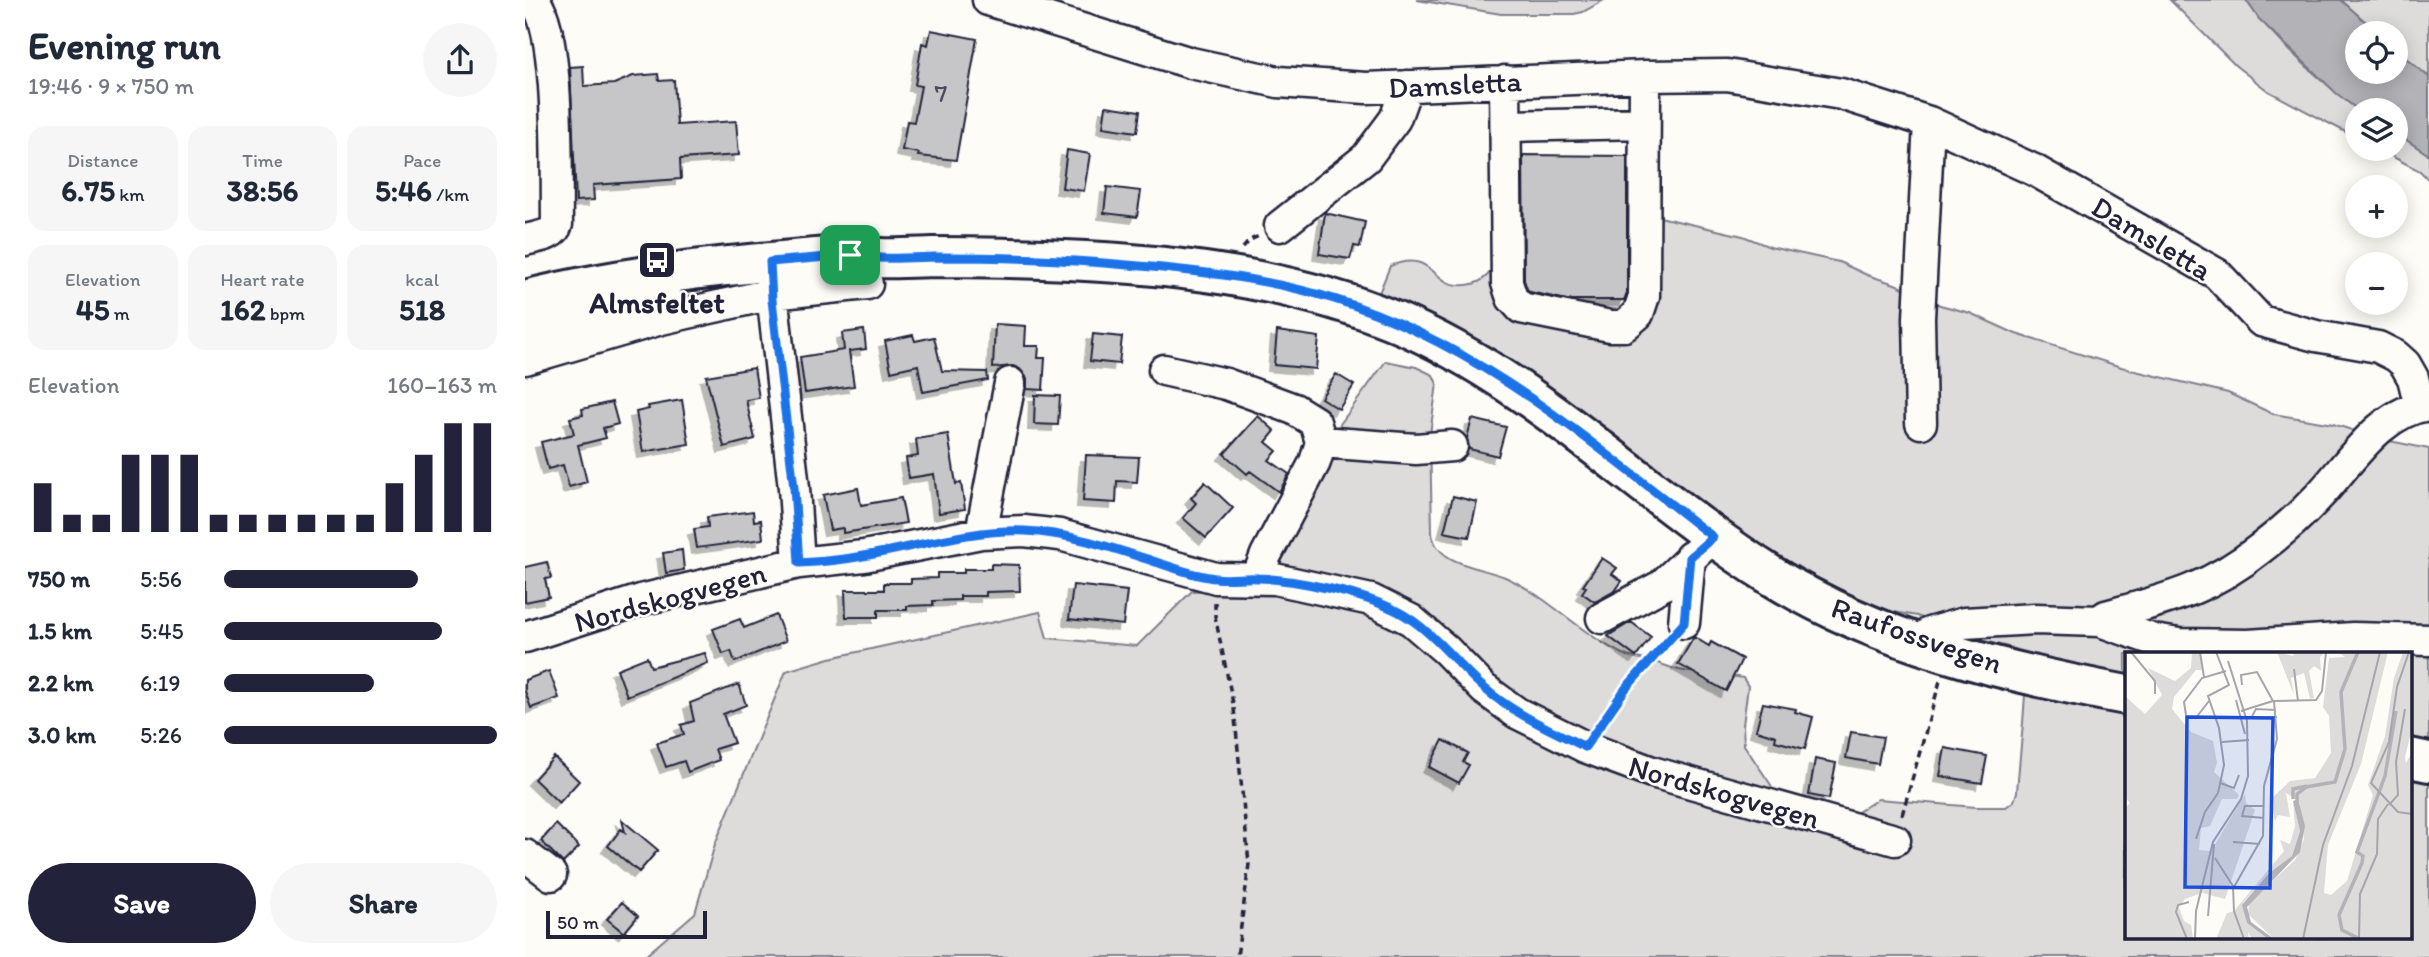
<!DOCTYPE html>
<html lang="en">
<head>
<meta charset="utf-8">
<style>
  :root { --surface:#fff; --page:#f6f6f7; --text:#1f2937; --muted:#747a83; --accent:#22223b }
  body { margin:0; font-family:Itim,sans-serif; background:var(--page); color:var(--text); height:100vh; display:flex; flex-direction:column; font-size:26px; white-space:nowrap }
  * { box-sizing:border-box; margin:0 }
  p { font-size:23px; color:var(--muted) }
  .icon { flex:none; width:38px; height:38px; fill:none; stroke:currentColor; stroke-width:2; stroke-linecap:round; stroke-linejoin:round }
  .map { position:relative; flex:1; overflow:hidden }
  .details { display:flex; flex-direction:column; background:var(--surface); width:525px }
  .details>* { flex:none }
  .buttons { position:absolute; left:1820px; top:21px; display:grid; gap:14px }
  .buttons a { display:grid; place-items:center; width:63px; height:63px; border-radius:50%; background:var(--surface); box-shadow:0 4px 18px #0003; font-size:35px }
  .scale { position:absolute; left:21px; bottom:18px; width:161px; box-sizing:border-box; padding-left:7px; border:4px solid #22223b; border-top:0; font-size:19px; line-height:24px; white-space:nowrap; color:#22223b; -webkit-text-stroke:5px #fdfcf7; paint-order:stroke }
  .pin { position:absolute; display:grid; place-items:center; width:60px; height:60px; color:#fff; margin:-30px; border-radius:14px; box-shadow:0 4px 10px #0006 }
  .round { display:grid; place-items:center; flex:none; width:74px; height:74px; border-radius:37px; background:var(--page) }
  .headline { display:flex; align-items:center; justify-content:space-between; height:119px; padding:0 28px }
  h1 { font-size:38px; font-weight:700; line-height:52px }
  .metrics { display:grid; grid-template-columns:repeat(3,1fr); gap:10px; height:119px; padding:7px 28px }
  .metrics div { display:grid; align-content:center; border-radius:18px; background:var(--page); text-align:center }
  .metrics b { font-size:30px; font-weight:700 }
  .metrics small { font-size:19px; font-weight:400 }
  .metrics p { font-size:19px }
  .chart { height:196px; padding:14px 28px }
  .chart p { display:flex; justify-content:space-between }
  .chart svg { width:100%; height:126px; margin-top:7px; stroke:var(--accent); stroke-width:6 }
  .action { display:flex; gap:14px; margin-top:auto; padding:14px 28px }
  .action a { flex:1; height:80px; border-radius:42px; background:var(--accent); color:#fff; font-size:28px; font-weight:700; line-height:80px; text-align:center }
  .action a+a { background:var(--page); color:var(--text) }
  ul { padding:0 28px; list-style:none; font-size:23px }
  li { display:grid; grid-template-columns:112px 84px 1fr; align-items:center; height:52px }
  li i { height:18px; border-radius:9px; background:var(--accent) }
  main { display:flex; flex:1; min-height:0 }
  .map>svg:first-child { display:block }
  .green { fill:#dddcdb; stroke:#807f8b; stroke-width:2; fill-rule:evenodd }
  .water { fill:#b2b2b7; stroke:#787885; stroke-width:2 }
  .building { fill:#c6c6c8; stroke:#22223b; stroke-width:2; filter:url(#shadow) }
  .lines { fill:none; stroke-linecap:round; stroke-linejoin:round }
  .minor-casing { stroke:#22223b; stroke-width:35 }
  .major-casing { stroke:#22223b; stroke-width:44 }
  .path { stroke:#22223b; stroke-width:3.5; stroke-dasharray:7 5; stroke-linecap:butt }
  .minor { stroke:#fdfcf7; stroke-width:30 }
  .major { stroke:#fdfcf7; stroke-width:38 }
  .route-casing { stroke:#fff; stroke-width:14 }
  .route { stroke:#1a73e8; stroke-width:9 }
  .labels { text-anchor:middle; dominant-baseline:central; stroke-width:5; stroke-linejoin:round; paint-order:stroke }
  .number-label { font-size:26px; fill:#4b4b5e }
  .street-label { font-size:30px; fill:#22223b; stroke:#fdfcf7 }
  .poi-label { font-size:30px; font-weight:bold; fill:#22223b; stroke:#fdfcf7 }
  .inset-river { fill:none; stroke:#b2b2b7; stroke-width:3.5 }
  .inset-road { fill:none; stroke:#a5a5ac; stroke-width:2 }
  .view { fill:#1d4ed8; fill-opacity:0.15; stroke:#1d4ed8; stroke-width:3.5 }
  .inset-edge { fill:none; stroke:#22223b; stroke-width:3.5 }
</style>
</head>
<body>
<main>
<section class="details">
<div class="headline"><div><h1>Evening run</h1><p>19:46 · 9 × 750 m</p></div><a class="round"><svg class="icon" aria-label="share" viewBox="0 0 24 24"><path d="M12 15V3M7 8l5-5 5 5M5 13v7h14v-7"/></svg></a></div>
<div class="metrics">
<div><p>Distance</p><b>6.75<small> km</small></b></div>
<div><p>Time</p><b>38:56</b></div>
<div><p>Pace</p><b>5:46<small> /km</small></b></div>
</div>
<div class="metrics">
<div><p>Elevation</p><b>45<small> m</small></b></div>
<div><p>Heart rate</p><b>162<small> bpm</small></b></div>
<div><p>kcal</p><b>518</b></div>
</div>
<div class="chart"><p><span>Elevation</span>160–163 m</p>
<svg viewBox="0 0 160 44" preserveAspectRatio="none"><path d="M5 44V27M15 44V38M25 44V38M35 44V17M45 44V17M55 44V17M65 44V38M75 44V38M85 44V38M95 44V38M105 44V38M115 44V38M125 44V27M135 44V17M145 44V6M155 44V6"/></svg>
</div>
<ul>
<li><b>750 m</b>5:56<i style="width:71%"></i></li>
<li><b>1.5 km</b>5:45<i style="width:80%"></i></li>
<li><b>2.2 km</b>6:19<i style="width:55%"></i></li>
<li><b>3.0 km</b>5:26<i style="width:100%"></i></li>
</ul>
<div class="action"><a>Save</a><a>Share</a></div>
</section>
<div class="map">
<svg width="1904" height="957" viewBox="0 0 1904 957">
  <defs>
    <filter id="shadow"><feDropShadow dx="-6" dy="6" stdDeviation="0" flood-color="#0004"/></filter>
  </defs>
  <rect width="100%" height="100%" fill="#fdfcf7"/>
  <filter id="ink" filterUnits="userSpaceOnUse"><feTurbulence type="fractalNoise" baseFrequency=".0143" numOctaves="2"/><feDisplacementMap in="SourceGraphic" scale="14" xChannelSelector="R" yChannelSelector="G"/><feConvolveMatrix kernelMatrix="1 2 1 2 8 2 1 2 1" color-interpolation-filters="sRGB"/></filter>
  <g filter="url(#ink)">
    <path class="green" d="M892,0H1079L1058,12L1049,14H976Z
      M1645,0H1721C1748,39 1795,80 1833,110L1832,138L1743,91L1711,66Z
      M1816,0H1904V77L1871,50V33H1853Z
      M1871,133L1904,155V180L1895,171L1853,149H1871Z
      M1013,183L1061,190L1108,211L1218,236L1245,247L1314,262L1342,275L1370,284L1415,305L1445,313L1491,334L1606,370L1703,393L1748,414L1808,424L1855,439L1904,449V957H119L170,913L190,844L261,671L305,658L515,612L522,638L612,646L667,591L707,590L797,449L861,361L891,367L908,375L912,384L905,434L907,533C911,565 956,567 980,577C1025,597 1057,636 1102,656C1109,658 1116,659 1123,660C1135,663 1147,669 1159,671C1179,675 1199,674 1218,678L1223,686L1218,725L1219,745L1246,785L1248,805L1328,815L1353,799L1451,807H1481L1489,801L1492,792C1495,749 1501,707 1501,663L1487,648L1448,638L1392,616L1352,609L1279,578L856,301L854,293L865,266C906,249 908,284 933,285C982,289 973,228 993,201C998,194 1007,189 1013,183ZM1601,654H1885V938H1601Z"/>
    <path class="water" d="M1721,0H1816L1853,33H1832V72H1871V50L1904,77V155L1871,133V110H1833L1811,93L1734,19Z"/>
    <path class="building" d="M406,30L452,39L431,160L393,156L394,153L377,150L382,121L389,122L396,86L390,85L397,43L403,45Z
      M58,66L59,86L89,84L108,76L133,74L134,81L149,80L152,125L211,121L214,155L155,159L156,179L68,185L69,200L51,201L45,67Z
      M581,106L615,111L612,132L578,127Z
      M542,150L565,154L559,191L537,188Z
      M998,155L1102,156V293L1099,300H1042L1005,292L1002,289L999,280Z
      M582,187L616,191L612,217L579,213Z
      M800,213L840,222L835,247L829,246L825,259L794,254Z
      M470,324L501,326L500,346H514L513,358H520L518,390L502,389V378L495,369L488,366L468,368Z
      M339,330L341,349L324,351L329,386L280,393L275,357L319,350L317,333Z
      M752,331L794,337L791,369L749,365Z
      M568,334L597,337L594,364L565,361Z
      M388,335L390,341L409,337L417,371L462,372L463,380L398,392L393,365L366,371L360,341Z
      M229,368L234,398L221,400L230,439L199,447L181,376Z
      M811,374L829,385L814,409L796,398Z
      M510,395L535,396L533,425L509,424Z
      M157,400L164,444L118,452L111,412L124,409L123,406Z
      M87,402L93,424L78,428L81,438L53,445L62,482L44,487L38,465L23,469L16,442L49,434L45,418L58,415L57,409Z
      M733,416L750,431L741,442L752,451L744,460L764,474L754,492L725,471L722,474L699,454Z
      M947,419L981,427L973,456L944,449L942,438Z
      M423,434L431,484L436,483L440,509L414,513L409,474L384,478L381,458L393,456L391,439Z
      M561,455L614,457L612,482L592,481L591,503L558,501Z
      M680,482L708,508L681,538L658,518L671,503L666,498Z
      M333,488L336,505L376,498L381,523L318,533V528L305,530L298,495Z
      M928,496L952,502L944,537L919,532Z
      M228,511L229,521L236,520L238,539L172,548L169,529L183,527L182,517Z
      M157,550L159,570L141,573L138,553Z
      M1077,558L1092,568L1087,574L1097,581L1090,591L1070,602L1057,593L1061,587L1058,586Z
      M22,562L26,578L20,579L24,597L0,602V567Z
      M466,564L494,565L495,591L461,592V596H435V600L408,601V605L382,606V610H353V617H321L320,590H359V583H386V579L412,578V573H439V569H466Z
      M548,585L602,591L598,625L544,619Z
      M251,615L261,641L210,662L206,651L198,654L188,629L215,619L219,628Z
      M1106,622L1126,637L1111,657L1083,636Z
      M1169,637L1184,646L1186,642L1217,659L1201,691L1153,664Z
      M180,653L183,663L102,696L92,669L122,657L126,667Z
      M24,671L34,698L6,708L0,691V680Z
      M214,684L221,705L198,714L209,743L190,749L194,760L163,772L159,761L141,767L132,743L159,734L156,725L169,721L165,703Z
      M1238,703L1271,709L1270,712L1288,717L1280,749L1250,741L1251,736L1231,730Z
      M1326,732L1358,737L1353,764L1321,758Z
      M918,740L943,753L938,762L944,765L934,783L904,767Z
      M1420,748L1462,756L1457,783L1415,776Z
      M29,757L54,781L34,803L9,779Z
      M1290,759L1311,763L1304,799L1284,795Z
      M97,820L133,850L114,872L83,846L96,829L100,832Z
      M31,824L54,847L38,863L16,841Z
      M97,902L113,916L99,933L82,919Z"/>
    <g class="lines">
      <defs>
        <path id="minor" d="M463,0L666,63L753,82L841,88L1120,76L1202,75L1316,94L1404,122L1509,170L1692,274L1736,321L1791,336L1853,347L1871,356L1880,364L1888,378L1895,406
          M980,81L982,283L987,298L996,308L1085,326H1099L1113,314L1119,296L1120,76
          M981,126L1119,123
          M755,226L841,158L870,119L882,86
          M0,240C11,237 29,236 32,224C31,178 36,32 9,0
          M245,275L269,488L274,563
          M0,359L136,319L247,294L342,284
          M639,370L701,384L769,409L790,422L796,442L790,462L741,555L732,578
          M1396,423L1394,318L1404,122
          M796,442L891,449L927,446
          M456,533L485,383
          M1077,618L1136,586L1188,537
          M1575,621L1581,616C1643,599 1685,589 1736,548C1756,533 1775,516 1792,498C1825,464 1853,412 1904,405
          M1159,623L1165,557
          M0,637L119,599L274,563L339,556L456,533L499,531L535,535L691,578L750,579L846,600L886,620L921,650L959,689L992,713L1060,747L1127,772L1370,840
          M1395,643L1404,633L1439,623L1510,619L1575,621L1629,640L1654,644L1723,645L1828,638L1904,640
          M0,855L26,875"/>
        <path id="major" d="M0,300C106,273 216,264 325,255C353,260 379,258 408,257C433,257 459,257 484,258C613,261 747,271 867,320C1010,379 1118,495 1247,576C1353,642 1480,672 1601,695
          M0,334L136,295
          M1885,758L1904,762"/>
      </defs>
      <use href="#minor" class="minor-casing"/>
      <use href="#major" class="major-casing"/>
      <path class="path" d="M718,248L725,240L734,236
        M690,602V616L709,708L724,864L712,957
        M1075,725L1101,688L1144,642
        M1377,815L1415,681"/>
      <use href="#minor" class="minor"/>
      <use href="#major" class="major"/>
    </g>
  </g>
  <g class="lines" filter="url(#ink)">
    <defs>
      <path id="route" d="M325,255C353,260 380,258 409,257C466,257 523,258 579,263C656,269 734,276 809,299C954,343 1070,446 1188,537L1165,557L1159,623L1101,688L1060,747C1025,729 989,714 959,688C930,663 907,629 872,611C839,594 770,579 733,578C719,577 704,580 690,578C671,576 652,569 634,563C590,549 546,533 500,531C445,529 392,547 338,556C317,560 295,562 274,563L269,488L247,300L245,262Z"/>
    </defs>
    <use href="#route" class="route-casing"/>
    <use href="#route" class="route"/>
  </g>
  <defs>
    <symbol id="bus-square" viewBox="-11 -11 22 22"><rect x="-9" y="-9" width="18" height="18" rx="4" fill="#22223b" stroke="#fdfcf7"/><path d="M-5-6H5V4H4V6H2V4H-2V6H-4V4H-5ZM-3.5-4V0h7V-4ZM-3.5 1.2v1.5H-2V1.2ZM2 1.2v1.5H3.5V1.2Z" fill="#fff"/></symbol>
  </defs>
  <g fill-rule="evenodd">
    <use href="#bus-square" x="110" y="238" width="44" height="44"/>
  </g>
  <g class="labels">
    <g class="number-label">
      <text x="416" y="93">7</text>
    </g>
    <g class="street-label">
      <text transform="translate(930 84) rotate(-3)">Damsletta</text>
      <text transform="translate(1627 238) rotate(31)">Damsletta</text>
      <text transform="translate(145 597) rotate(-15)">Nordskogvegen</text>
      <text transform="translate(1392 635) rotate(19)">Raufossvegen</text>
      <text transform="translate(1199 792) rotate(16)">Nordskogvegen</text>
    </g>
    <g class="poi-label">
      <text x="132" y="302">Almsfeltet</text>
    </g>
  </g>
  <g transform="translate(1600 652)">
    <rect width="287" height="287" fill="#fdfcf7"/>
    <path d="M67,0H75L77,18H71L49,45L47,57L66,80L88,89L92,111L89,120L114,143L112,147H97L85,174L76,176L74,198L86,199L120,142L121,151L130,158L100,247L77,241L60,247L54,255L59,269L66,273L68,287H0V156L5,151L0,145V44L20,62L37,43L23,16L50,29L66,16ZM152,0L168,4L170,0H200L195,5L196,19L189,14L184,19L189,46L185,47L179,21L166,26L169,43ZM213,0H263L236,112L203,193L199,241L206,243L222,229L248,143L243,133L260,84L269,26L278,0H287V77L280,105L281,111L287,101V287H149L123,262L124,251L170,208L179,187L174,149L161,141L165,165L153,163L150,169L146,147L165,129L190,126L206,101L204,64L198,55L204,6L220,5ZM168,149L175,179L167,204L144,221L118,251L122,271L143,287H127L123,280L124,287H91L102,261L109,259L159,199L155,188L165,192L170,174Z" fill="#dddcdb"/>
    <path d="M173,147L180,174L175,200L122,255L126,270L149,287H143L122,271L117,253L144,221L167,204L175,179L168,149Z" fill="#b2b2b7"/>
    <path class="inset-river" d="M168,147V137L182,134M172,151V142L181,135L210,130L220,97L216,40L233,0M233,286L217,278L214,263L237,211L238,204L232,200L260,124L271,59"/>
    <path class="inset-road" d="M6,0L30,29V42M75,0L79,25M284,0L272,35L264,90L246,131L273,160L287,162M169,17L173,49M117,33L116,23L132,20L148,49M111,48L120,82M151,58L131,57L126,66L152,65M116,59L148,49L191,48L197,39L201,0M61,63L59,50L77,26L101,19M70,67L84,49M97,90L124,88M95,131L109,136L114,123M264,153L273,143L271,110L280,57M139,154H120L117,164L139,166M71,187L80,160L93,141L99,113L94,76L83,44L104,33L91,0M108,190L135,192M90,206L108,234L109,259L119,287M109,235L138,184L139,134L152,87L149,49M83,264L89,192M62,287L51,260L53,253L64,250M70,287L71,259L88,190L116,147L123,124L122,69L103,9M178,287L198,193L227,114L255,0M234,287L235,242L252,202L253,167L263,152"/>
    <path class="view" d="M62,65L148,66L145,236L60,235Z"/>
    <rect width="287" height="287" class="inset-edge"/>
  </g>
</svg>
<div class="buttons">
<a><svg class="icon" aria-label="locate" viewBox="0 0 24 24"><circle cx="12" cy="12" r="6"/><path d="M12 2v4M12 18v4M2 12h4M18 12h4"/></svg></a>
<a><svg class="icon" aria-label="layers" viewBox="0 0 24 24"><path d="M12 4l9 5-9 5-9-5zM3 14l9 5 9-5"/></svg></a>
<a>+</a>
<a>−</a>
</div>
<div class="scale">50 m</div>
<div class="pin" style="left:325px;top:255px;background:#1e9e55"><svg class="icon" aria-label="arrive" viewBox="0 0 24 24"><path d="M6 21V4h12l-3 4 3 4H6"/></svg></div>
</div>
</main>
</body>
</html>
